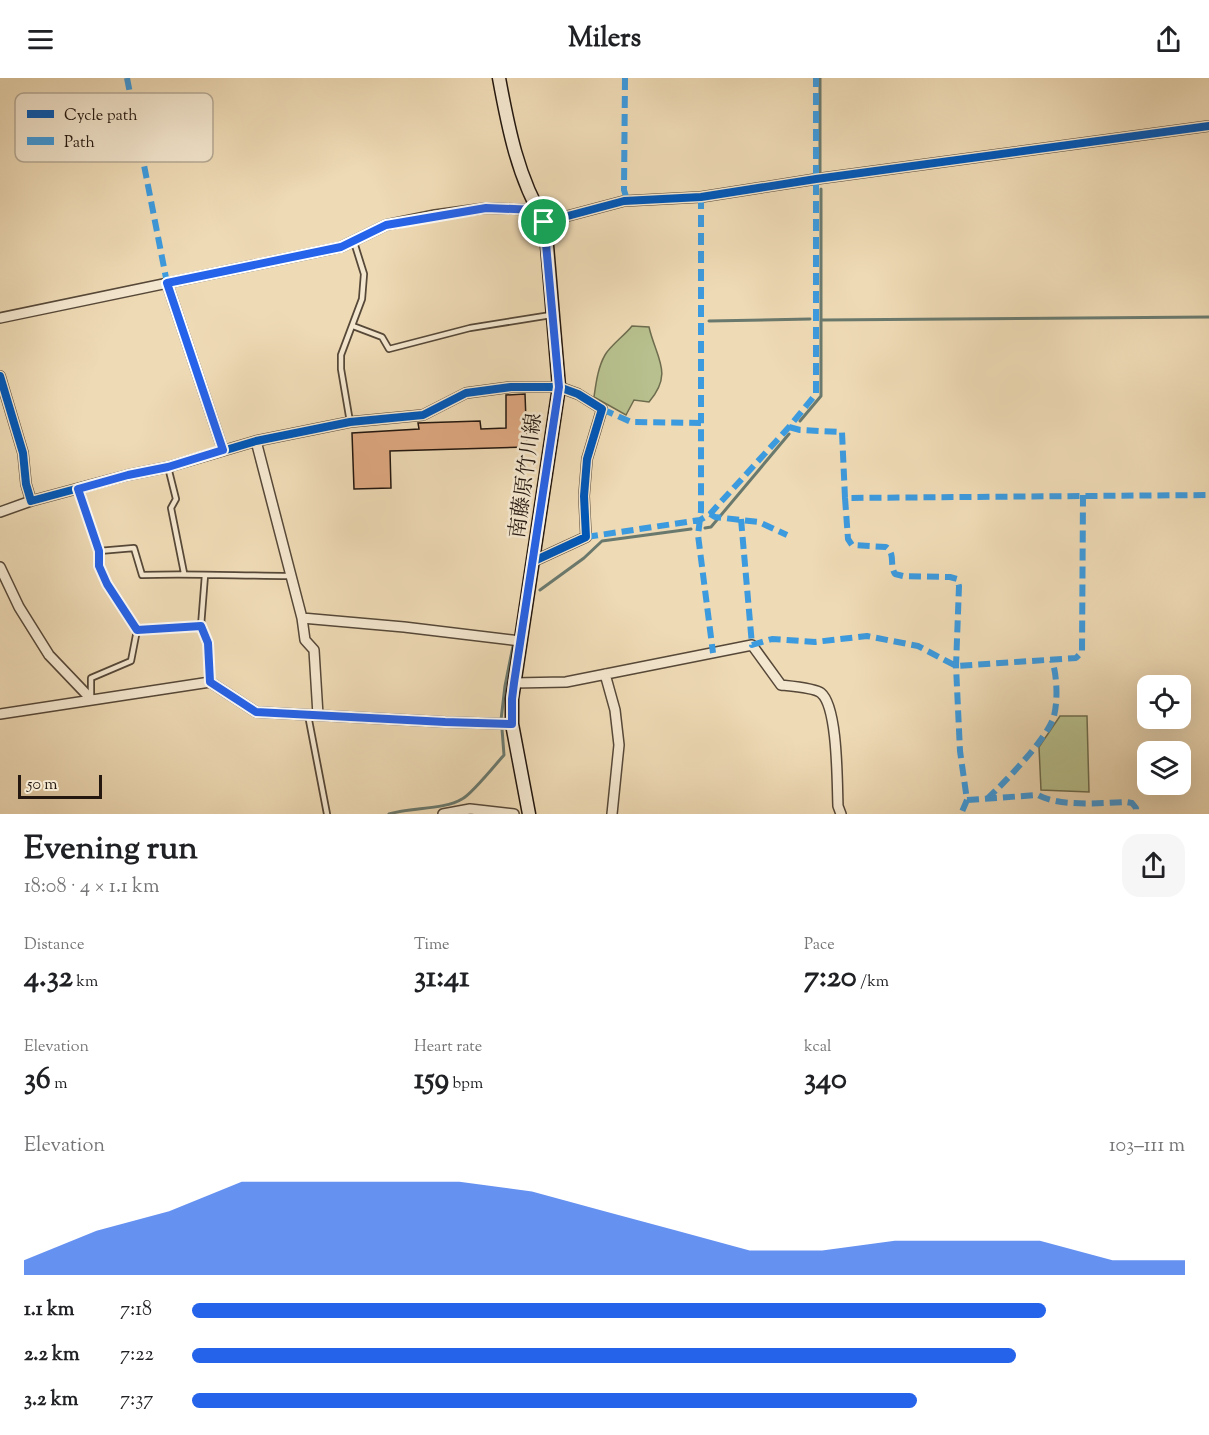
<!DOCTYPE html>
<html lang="en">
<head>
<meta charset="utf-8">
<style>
  :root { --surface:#fff; --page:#f6f6f6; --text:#202124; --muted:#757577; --accent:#2563eb }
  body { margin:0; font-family:"Sorts Mill Goudy","Noto Serif JP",serif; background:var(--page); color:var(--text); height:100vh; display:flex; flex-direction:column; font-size:22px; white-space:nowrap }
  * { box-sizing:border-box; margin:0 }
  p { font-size:20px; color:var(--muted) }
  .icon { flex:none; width:33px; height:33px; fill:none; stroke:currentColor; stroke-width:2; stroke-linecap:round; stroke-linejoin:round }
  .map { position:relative; height:736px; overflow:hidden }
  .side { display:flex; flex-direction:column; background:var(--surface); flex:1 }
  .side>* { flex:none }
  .tools { position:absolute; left:1137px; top:597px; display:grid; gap:12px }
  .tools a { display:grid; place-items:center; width:54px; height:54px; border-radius:12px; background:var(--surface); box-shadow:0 6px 24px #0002; font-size:30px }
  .scale { position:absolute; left:18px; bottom:15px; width:84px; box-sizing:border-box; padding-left:6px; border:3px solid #23170f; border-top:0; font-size:16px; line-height:21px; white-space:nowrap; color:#23170f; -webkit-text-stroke:4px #f4e7cf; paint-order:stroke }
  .pin { position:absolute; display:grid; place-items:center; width:51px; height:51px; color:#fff; margin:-26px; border:3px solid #fff; border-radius:50%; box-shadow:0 2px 6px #0007 }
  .round { display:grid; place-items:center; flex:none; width:63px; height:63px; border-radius:18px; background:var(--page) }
  .headline { display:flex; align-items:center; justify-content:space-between; height:102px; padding:0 24px }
  h1 { font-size:33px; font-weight:700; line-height:45px }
  .metrics { display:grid; grid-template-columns:repeat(3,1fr); gap:9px; height:102px; padding:6px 24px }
  .metrics div { display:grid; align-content:center }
  .metrics b { font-size:30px; font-weight:700 }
  .metrics small { font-size:16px; font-weight:400 }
  .metrics p { font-size:16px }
  .chart { height:168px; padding:12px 24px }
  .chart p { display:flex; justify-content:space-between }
  .chart svg { width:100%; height:108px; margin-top:6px; fill:var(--accent); opacity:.7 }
  ul { padding:0 24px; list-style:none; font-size:20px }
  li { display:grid; grid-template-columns:96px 72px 1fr; align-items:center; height:45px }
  li i { height:15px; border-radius:8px; background:var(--accent) }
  header { display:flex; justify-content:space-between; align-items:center; height:78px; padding:0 24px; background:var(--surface); font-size:27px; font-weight:700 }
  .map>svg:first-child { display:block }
  .green { fill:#b7c08e; stroke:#6d6c4e; stroke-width:1.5 }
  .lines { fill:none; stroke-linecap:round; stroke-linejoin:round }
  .stream { stroke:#6a796d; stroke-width:3 }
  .building { fill:#dda780; stroke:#23170f; stroke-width:1.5 }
  .service-casing { stroke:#564838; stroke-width:8 }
  .minor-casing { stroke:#564838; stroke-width:12 }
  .secondary-casing { stroke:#23170f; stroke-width:15 }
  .service { stroke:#f4e7cf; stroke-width:4.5 }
  .minor { stroke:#f4e7cf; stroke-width:9 }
  .secondary { stroke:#f4e7cf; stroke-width:12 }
  .quiet { stroke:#3c9ade; stroke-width:6; stroke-dasharray:12 6; stroke-linecap:butt }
  .cycleway-casing { stroke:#f4e7cf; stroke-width:11 }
  .cycleway { stroke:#0057b8; stroke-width:8 }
  .route-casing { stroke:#fff; stroke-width:12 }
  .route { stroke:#2563eb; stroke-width:8 }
  .labels { text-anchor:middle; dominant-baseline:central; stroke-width:5; stroke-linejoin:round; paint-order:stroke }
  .street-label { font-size:21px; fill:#23170f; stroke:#f4e7cf }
  .key { fill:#f4e7cf; stroke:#b5a995; stroke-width:1.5 }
  .key-label { font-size:16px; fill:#23170f }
</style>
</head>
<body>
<header><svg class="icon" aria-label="menu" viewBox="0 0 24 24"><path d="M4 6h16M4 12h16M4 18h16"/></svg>Milers<svg class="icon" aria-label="share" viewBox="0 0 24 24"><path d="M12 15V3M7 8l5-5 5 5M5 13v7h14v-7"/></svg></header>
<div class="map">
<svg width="1209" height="736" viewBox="0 0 1209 736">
  <rect width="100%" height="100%" fill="#eedab5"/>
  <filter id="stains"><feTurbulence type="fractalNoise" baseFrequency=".00333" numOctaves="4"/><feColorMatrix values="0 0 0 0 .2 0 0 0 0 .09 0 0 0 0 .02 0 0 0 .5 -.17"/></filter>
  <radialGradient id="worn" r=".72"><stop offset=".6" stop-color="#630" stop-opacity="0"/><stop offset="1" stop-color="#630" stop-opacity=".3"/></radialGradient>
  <path class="green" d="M632,248L649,249C656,280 674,295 649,324L634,322L626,337L594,319C596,305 598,289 605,277C610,268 625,257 632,248Z
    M1060,638H1087L1089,714L1041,712L1039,669Z"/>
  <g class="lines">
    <path class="stream" d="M820,95V0
      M822,242L1209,239
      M709,243L810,241
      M800,343L821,318V111
      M705,450L711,449L789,356
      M540,512L584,480L602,463L691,451
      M501,642L505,608L513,568
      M389,736C411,729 444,732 462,721C471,717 496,686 504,677L502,651"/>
  </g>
  <path class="building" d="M525,316L527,369L390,373L391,410L354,411L352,355L419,351L418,345L480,343L481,351L506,350V317Z"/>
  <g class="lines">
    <defs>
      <path id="service" d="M353,248L382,259L389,271L470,250L551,237
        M350,344L341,291V277L362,221L364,196L354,164
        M168,389L176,421L171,430L184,495
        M78,411L99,473V488L107,506L137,552L131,583L91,600V619
        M99,473L134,470L142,497C191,495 241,498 290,498
        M201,548L205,497
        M137,552L201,548L208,565L210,603
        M308,637L327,736"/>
      <path id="minor" d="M545,144L624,123L701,119L816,101L1209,48
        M167,205L223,372
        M0,240L341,169L386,147L435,137L486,130L537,132
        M0,298L23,375L26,406L31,423L128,397L168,389L256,363L350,344L423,337L466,315L511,309H559L578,316L602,331L587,381L584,418L586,459L534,483
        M256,363L302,540L404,549L520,563
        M0,434L31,423
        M0,489L19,529L49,577L91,621
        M302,540L305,562L314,572L318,637
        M605,596L615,632L619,667L612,736
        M514,605L566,604L752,567L781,607C790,608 815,610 821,615C838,629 837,705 838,728L841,736
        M0,636L210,604L256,634L445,644L512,646
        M443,736L470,731L514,736"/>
      <path id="secondary" d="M499,0C508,49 518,101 545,144L559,309L512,621V646L529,736"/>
    </defs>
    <use href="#service" class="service-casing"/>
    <use href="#minor" class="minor-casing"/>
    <use href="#secondary" class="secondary-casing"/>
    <use href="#service" class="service"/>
    <use href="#minor" class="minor"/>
    <use href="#secondary" class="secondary"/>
    <path class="quiet" d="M127,0L167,205
      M625,0L624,112L627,122
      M701,119V345
      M602,331L631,344L701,345V433L698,457L713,575
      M789,349L800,352L842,354L845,420L1209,417
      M845,420L848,461L852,467L886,469C896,476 889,486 895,496L903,498L950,499L957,501L959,508L956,588L960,673L967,722L961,736
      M710,436L715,439L759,444L787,457
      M741,441L752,567L772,561L815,564L867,558L918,568L956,588L1076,580L1082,574L1083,417
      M586,459L700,442L710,436L789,349L816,316V0
      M987,721C1005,704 1048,660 1054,638C1058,622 1057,597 1052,582
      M967,722L1038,717C1060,729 1100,725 1126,724L1132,725L1136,730V736"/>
    <defs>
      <path id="cycleway" d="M545,144L624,123L701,119L816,101L1209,48
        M0,298L23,375L26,406L31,423L128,397L168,389L256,363L350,344L423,337L466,315L511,309H559L578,316L602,331L587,381L584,418L586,459L534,483"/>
    </defs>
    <use href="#cycleway" class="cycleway-casing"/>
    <use href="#cycleway" class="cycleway"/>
  </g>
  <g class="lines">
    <defs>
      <path id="route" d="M486,130L537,132L544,144L559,309L514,605L512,621V646L445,644L256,634L210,604L208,565L201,548L137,552L107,506L99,488V473L78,411L128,397L168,389L223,372L167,205L341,169L386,147Z"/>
    </defs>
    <use href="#route" class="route-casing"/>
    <use href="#route" class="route"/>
  </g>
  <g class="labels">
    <g class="street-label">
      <text transform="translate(527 398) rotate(-82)">南藤原竹川線</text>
    </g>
  </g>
  <rect x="15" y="15" width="198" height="69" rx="9" class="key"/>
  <rect x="27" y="32" width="27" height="8" fill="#0057b8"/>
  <rect x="27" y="59" width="27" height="8" fill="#3c9ade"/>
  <g class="key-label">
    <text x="64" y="42">Cycle path</text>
    <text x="64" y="69">Path</text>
  </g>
  <rect width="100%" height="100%" filter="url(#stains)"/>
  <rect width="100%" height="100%" fill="url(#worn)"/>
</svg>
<div class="tools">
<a><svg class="icon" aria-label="locate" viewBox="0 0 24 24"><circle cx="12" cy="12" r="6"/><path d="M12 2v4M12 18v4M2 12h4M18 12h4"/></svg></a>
<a><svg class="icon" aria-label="layers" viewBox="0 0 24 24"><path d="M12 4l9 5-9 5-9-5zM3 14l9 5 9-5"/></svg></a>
</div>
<div class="scale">50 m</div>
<div class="pin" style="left:544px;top:144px;background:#1e9e55"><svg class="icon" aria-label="arrive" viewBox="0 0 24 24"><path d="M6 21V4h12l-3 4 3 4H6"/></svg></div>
</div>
<section class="side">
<div class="headline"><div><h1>Evening run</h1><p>18:08 · 4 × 1.1 km</p></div><a class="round"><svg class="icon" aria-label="share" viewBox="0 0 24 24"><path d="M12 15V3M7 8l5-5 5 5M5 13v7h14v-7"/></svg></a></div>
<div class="metrics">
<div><p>Distance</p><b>4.32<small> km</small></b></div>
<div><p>Time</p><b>31:41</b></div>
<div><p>Pace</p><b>7:20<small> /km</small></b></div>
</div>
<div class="metrics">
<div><p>Elevation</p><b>36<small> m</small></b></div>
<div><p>Heart rate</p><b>159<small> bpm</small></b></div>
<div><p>kcal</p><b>340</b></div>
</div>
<div class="chart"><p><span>Elevation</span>103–111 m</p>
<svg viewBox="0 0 160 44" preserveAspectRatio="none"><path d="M0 44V38L10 26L20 18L30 6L40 6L50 6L60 6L70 10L80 18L90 26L100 34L110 34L120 30L130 30L140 30L150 38L160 38V44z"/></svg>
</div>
<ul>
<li><b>1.1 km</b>7:18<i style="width:86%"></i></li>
<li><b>2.2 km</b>7:22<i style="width:83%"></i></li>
<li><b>3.2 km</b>7:37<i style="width:73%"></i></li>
</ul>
</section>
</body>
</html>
